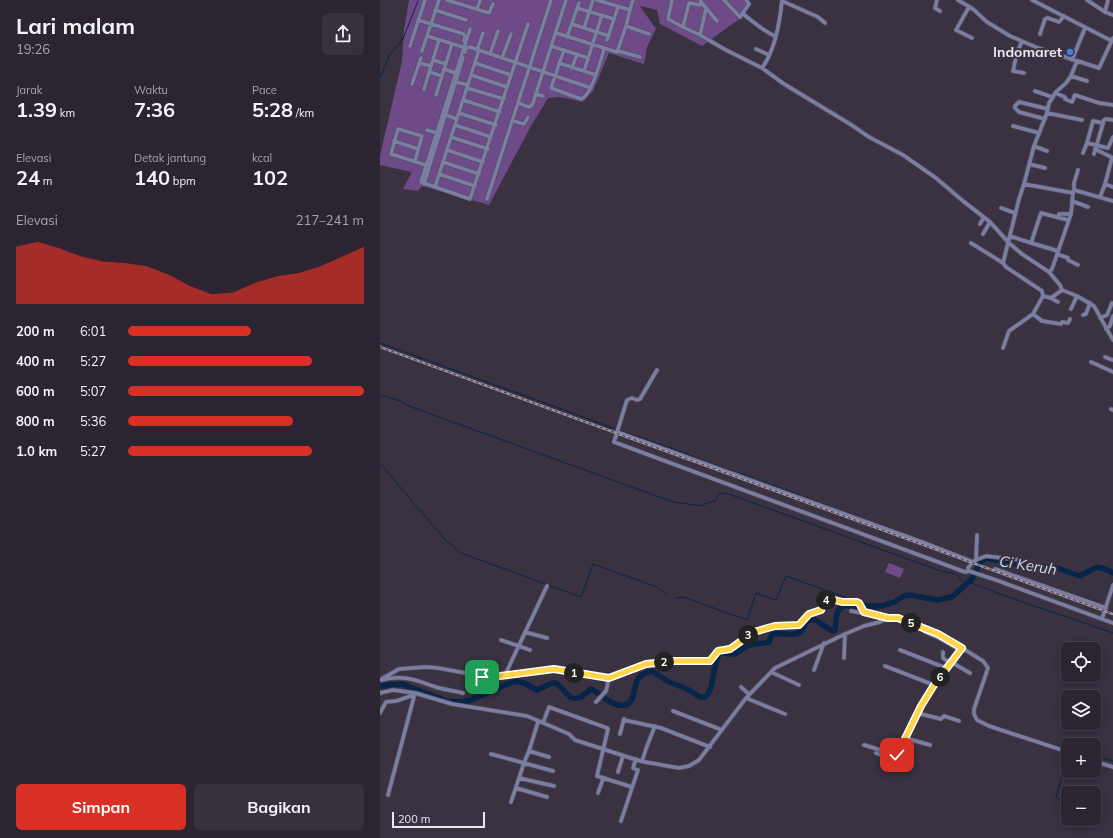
<!DOCTYPE html>
<html lang="id">
<head>
<meta charset="utf-8">
<style>
  :root { --surface:#2c2531; --page:#38313d; --text:#f1f3f6; --muted:#a6a5ab; --line:#48424d; --accent:#d93025 }
  body { margin:0; font-family:Mulish,sans-serif; background:var(--page); color:var(--text); height:100vh; display:flex; flex-direction:column; font-size:15px; white-space:nowrap }
  * { box-sizing:border-box; margin:0 }
  p { font-size:13px; color:var(--muted) }
  .icon { flex:none; width:22px; height:22px; fill:none; stroke:currentColor; stroke-width:2; stroke-linecap:round; stroke-linejoin:round }
  .map { position:relative; flex:1; overflow:hidden }
  .panel { display:flex; flex-direction:column; background:var(--surface); width:380px }
  .panel>* { flex:none }
  .buttons { position:absolute; left:681px; top:642px; display:grid; gap:8px }
  .buttons a { display:grid; place-items:center; width:40px; height:40px; border-radius:6px; background:var(--surface); box-shadow:0 2px 10px #0003,0 0 0 1px var(--line); font-size:20px }
  .scale { position:absolute; left:12px; bottom:10px; width:93px; box-sizing:border-box; padding-left:4px; border:2px solid #ece7f1; border-top:0; font-size:11px; line-height:14px; white-space:nowrap; color:#ece7f1; -webkit-text-stroke:3px #3a3141; paint-order:stroke }
  .pin { position:absolute; display:grid; place-items:center; width:34px; height:34px; color:#fff; margin:-17px; border-radius:8px; box-shadow:0 2px 6px #0006 }
  .km { position:absolute; width:20px; height:20px; margin:-10px; border-radius:50%; background:#222; color:#fff; font-size:11px; line-height:20px; text-align:center }
  .round { display:grid; place-items:center; flex:none; width:42px; height:42px; border-radius:6px; background:var(--page) }
  .headline { display:flex; align-items:center; justify-content:space-between; height:68px; padding:0 16px }
  h1 { font-size:22px; font-weight:700; line-height:30px }
  .stats { display:grid; grid-template-columns:repeat(3,1fr); gap:6px; height:68px; padding:4px 16px }
  .stats div { display:grid; align-content:center }
  .stats b { font-size:20px; font-weight:700 }
  .stats small { font-size:11px; font-weight:400 }
  .stats p { font-size:11px }
  .chart { height:112px; padding:8px 16px }
  .chart p { display:flex; justify-content:space-between }
  .chart svg { width:100%; height:72px; margin-top:4px; fill:var(--accent); opacity:.7 }
  .action { display:flex; gap:8px; margin-top:auto; padding:8px 16px }
  .action a { flex:1; height:46px; border-radius:6px; background:var(--accent); color:#fff; font-size:16px; font-weight:700; line-height:46px; text-align:center }
  .action a+a { background:var(--page); color:var(--text) }
  ul { padding:0 16px; list-style:none; font-size:13px }
  li { display:grid; grid-template-columns:64px 48px 1fr; align-items:center; height:30px }
  li i { height:10px; border-radius:5px; background:var(--accent) }
  main { display:flex; flex:1; min-height:0 }
  .map>svg:first-child { display:block }
  .green { fill:#6e4b88 }
  .lines { fill:none; stroke-linecap:round; stroke-linejoin:round }
  .stream { stroke:#062548; stroke-width:1 }
  .river { stroke:#062548; stroke-width:5.5 }
  .minor-casing { stroke:#564e5d; stroke-width:5 }
  .minor { stroke:#7a7ea3; stroke-width:3.5 }
  .rail-casing { stroke:#9b94a1; stroke-width:2.5 }
  .rail { stroke:#3a3141; stroke-width:1; stroke-dasharray:3; stroke-linecap:butt }
  .route-casing { stroke:#fff; stroke-width:8 }
  .route { stroke:#ffd54a; stroke-width:5 }
  .shop-dot { fill:#3f7fe0; stroke:#3a3141; stroke-width:1.5 }
  .labels { text-anchor:middle; dominant-baseline:central; stroke-width:4; stroke-linejoin:round; paint-order:stroke }
  .poi-label { font-size:14px; font-weight:bold; fill:#ece7f1; stroke:#3a3141; text-anchor:end }
  .water-label { font-size:15px; font-style:italic; fill:#ceddf0; stroke:#3a3141 }
</style>
</head>
<body>
<main>
<section class="panel">
<div class="headline"><div><h1>Lari malam</h1><p>19:26</p></div><a class="round"><svg class="icon" aria-label="share" viewBox="0 0 24 24"><path d="M12 15V3M7 8l5-5 5 5M5 13v7h14v-7"/></svg></a></div>
<div class="stats">
<div><p>Jarak</p><b>1.39<small> km</small></b></div>
<div><p>Waktu</p><b>7:36</b></div>
<div><p>Pace</p><b>5:28<small> /km</small></b></div>
</div>
<div class="stats">
<div><p>Elevasi</p><b>24<small> m</small></b></div>
<div><p>Detak jantung</p><b>140<small> bpm</small></b></div>
<div><p>kcal</p><b>102</b></div>
</div>
<div class="chart"><p><span>Elevasi</span>217–241 m</p>
<svg viewBox="0 0 160 44" preserveAspectRatio="none"><path d="M0 44V9L10 6L20 10L30 15L40 18L50 19L60 21L70 26L80 33L90 38L100 37L110 31L120 27L130 25L140 21L150 15L160 9V44z"/></svg>
</div>
<ul>
<li><b>200 m</b>6:01<i style="width:52%"></i></li>
<li><b>400 m</b>5:27<i style="width:78%"></i></li>
<li><b>600 m</b>5:07<i style="width:100%"></i></li>
<li><b>800 m</b>5:36<i style="width:70%"></i></li>
<li><b>1.0 km</b>5:27<i style="width:78%"></i></li>
</ul>
<div class="action"><a>Simpan</a><a>Bagikan</a></div>
</section>
<div class="map">
<svg width="733" height="838" viewBox="0 0 733 838">
  <rect width="100%" height="100%" fill="#3a3141"/>
  <path class="green" d="M29,0H367L366,14L322,46L280,24L277,10L260,6L276,29L267,47L264,64L229,53L213,91L203,102L180,97L168,98L151,126L109,205L42,186L38,191L23,189L32,172L0,165V156L22,61L24,30Z
    M509,563L524,569L520,578L505,572Z"/>
  <g class="lines">
    <path class="stream" d="M0,78L10,54L22,41L38,1
      M0,343L236,429L308,454L316,458L368,476L508,528
      M0,395L21,401L26,405L293,502L322,506L327,503L335,501L339,494L346,493L558,570L578,575L585,586
      M0,463L65,540L81,553L201,597L213,564L277,587L287,595
      M589,582L617,593L733,633
      M296,598L303,597L367,620L376,593L396,600L406,576L468,598L470,600
      M714,755L733,761
      M683,808L682,802L676,797L688,755"/>
    <path class="river" d="M0,686L22,684L67,701L82,702L91,700L134,681L144,683L157,690L172,683H176C184,688 189,703 201,697C205,695 207,691 211,689C220,693 225,701 235,704C255,710 252,694 257,681C259,675 267,672 272,671L287,681L307,689L320,697H325L328,694L331,688L334,671L338,655L342,653L355,654C360,651 365,646 372,644C378,643 383,644 389,642L392,634C400,632 418,638 422,630C424,628 425,624 427,621C438,616 443,628 453,631L455,630C457,620 454,610 464,606H502L514,602L524,596L530,595L557,600L572,597L592,579L601,561L605,558L645,566L674,567L700,576C717,567 715,563 733,573"/>
    <defs>
      <path id="minor" d="M67,0L109,13L113,4
        M217,0L250,10
        M292,0L288,19L303,27L309,3L320,5L321,0
        M344,0L360,17L369,4L366,0
        M557,0L555,8L560,11
        M578,0L593,9L607,22L630,36L658,48L719,68L733,38
        M652,0L732,41
        M707,0L725,12L733,15
        M402,1L438,17L445,23
        M321,2L337,21
        M589,7L576,30L592,38
        M197,8L234,19
        M97,9L100,1
        M55,10L86,20
        M725,12L728,0
        M363,14C374,22 383,31 395,36
        M38,20L84,34L85,37L84,41
        M192,24L229,36
        M246,26L269,34
        M303,27L320,35L326,9
        M204,28L213,0
        M90,29L41,182L90,199L148,24
        M176,33L237,52L246,26L251,6L253,0
        M660,34L665,19L668,18L679,22L684,16
        M320,35L346,50L382,68L404,84L470,124L489,137L523,155L556,178L583,201L610,222L629,243L642,254L669,272L680,285L682,290L697,296L714,306L733,340
        M47,36L86,48
        M187,37L199,3
        M227,40L238,7
        M642,41L637,53L633,71L644,73
        M30,46L45,0
        M171,46L208,58
        M376,49L389,55
        M97,50L103,33
        M184,50L171,88L201,99C211,96 221,60 224,49
        M42,51L59,0
        M238,51L260,57
        M85,52L86,48L90,47L211,88
        M110,54L118,31
        M122,58L131,34
        M53,60L66,64
        M692,60L705,28
        M39,63L51,66
        M95,63L131,75
        M179,63L216,75
        M192,68L197,54
        M382,68C395,50 400,21 402,0
        M64,69L78,74
        M204,71L222,15
        M49,72L62,76
        M91,75L127,87
        M691,76L707,81
        M76,82L88,85
        M32,84L41,58
        M87,88L124,99
        M44,89L59,40
        M655,91L672,97
        M675,93L685,97V99L692,102L695,95L719,103L733,105
        M155,94L163,96
        M56,95L72,44
        M83,100L120,112
        M139,103L148,107L151,106L153,103L186,0
        M79,113L116,125
        M667,113L702,120
        M66,115L77,119
        M665,119L639,112L635,108V106L639,102L668,109
        M133,121L144,124L148,117
        M723,123L713,121L707,143L728,148L733,137
        M75,125L111,137
        M633,126L659,133
        M47,130L57,133
        M71,137L108,149
        M14,141L38,149
        M654,146L667,151
        M715,149L733,158
        M67,150L103,162
        M703,153L707,143
        M714,154L724,120L726,119L733,120
        M35,161L42,136L18,129L11,154L46,165
        M63,162L99,174
        M649,164L665,168
        M59,174L95,186
        M44,184L83,58
        M644,184L693,193L694,190L733,201
        M725,184L732,158
        M55,187L99,50
        M694,190V183L698,170
        M720,197L725,184L733,187
        M107,199L171,0
        M692,201L708,207
        M621,208L635,213
        M678,217L679,214H691
        M600,224L604,217
        M603,234L610,222
        M630,236L651,243
        M591,243L623,263
        M678,251L651,243L661,213L688,220
        M677,254L688,258V260L698,265
        M669,272L672,269L691,214L693,193
        M663,296L671,298L682,290
        M671,298L678,302
        M691,309L697,296
        M653,314L662,321L681,324L682,322L688,323L690,319
        M703,315L706,314L710,303
        M720,318L727,315L732,303
        M726,329L730,326L733,316
        M623,348L629,331L653,314L663,296L662,291L626,267L623,263L639,199L644,184L654,146L667,113L669,103L676,92L686,83L691,76L697,61
        M725,357L733,360
        M711,362L733,372
        M277,370L260,399L257,400L252,398L247,400L234,442L585,572L589,571
        M731,409L733,410
        M237,432L542,542L593,562
        M597,535L596,560L592,563L588,568L589,571L616,580L733,623
        M596,560L606,556L640,560
        M615,569L726,608
        M471,611L508,618H518L558,634L582,648
        M722,619L733,585
        M145,632L167,638
        M545,632L559,638L580,650L582,648L603,661L608,668L594,709V714L597,720L609,726L688,752
        M121,640L150,650
        M520,650L566,668
        M563,652V658L570,663
        M464,658L465,634
        M571,662L590,673
        M505,666L554,685
        M434,670L444,643
        M391,672L419,685
        M125,675L167,586
        M0,680L19,669L46,667L58,668L107,677L174,669L229,678L266,664L295,661H330L338,651L350,649L374,632L395,625H419L429,614L440,612L446,600L449,599L462,602H477L479,603L484,613
        M1,680C25,674 37,681 59,688C67,690 75,691 83,693
        M361,687L369,694
        M0,693L13,690L35,693L72,704L147,716L189,734L195,740L260,761L299,768L309,766L319,760L366,698L395,668L465,634L484,626L500,622L508,618
        M366,698L405,714
        M216,702L226,691L229,678
        M293,711L342,730
        M0,713L6,702L16,701L34,695
        M537,713L561,719L564,716L579,721
        M244,720L281,728L330,747
        M158,722L149,751L144,763L139,778L174,786
        M163,723L169,707L227,728L228,729L217,776L252,787
        M240,734L244,719
        M525,738L550,745
        M484,745L517,755
        M149,751L169,757
        M496,753L514,760L541,706L580,650
        M111,754L173,771
        M262,761L267,746L275,726
        M714,761L733,767
        M238,772L243,756
        M136,788L167,797
        M218,793L223,779
        M8,795L35,693
        M131,802L139,778
        M241,821L258,770L253,768L256,759"/>
    </defs>
    <use href="#minor" class="minor-casing"/>
    <use href="#minor" class="minor"/>
    <defs>
      <path id="rail" d="M0,347L733,614"/>
    </defs>
    <use href="#rail" class="rail-casing"/>
    <use href="#rail" class="rail"/>
  </g>
  <g class="lines">
    <defs>
      <path id="route" d="M102,677L120,676L174,669L229,678L266,664L295,661H330L338,651L350,649L374,632L395,626L419,625L429,614L441,610L447,599H451L462,602H477L479,603L484,612L508,618H518L558,634L582,648L554,685L541,706L517,755"/>
    </defs>
    <use href="#route" class="route-casing"/>
    <use href="#route" class="route"/>
  </g>
  <circle class="shop-dot" cx="690" cy="52" r="4"/>
  <g class="labels">
    <g class="poi-label">
      <text x="682" y="52">Indomaret</text>
    </g>
    <g class="water-label">
      <text transform="translate(648 565) rotate(9)">Ci Keruh</text>
    </g>
  </g>
</svg>
<div class="buttons">
<a><svg class="icon" aria-label="locate" viewBox="0 0 24 24"><circle cx="12" cy="12" r="6"/><path d="M12 2v4M12 18v4M2 12h4M18 12h4"/></svg></a>
<a><svg class="icon" aria-label="layers" viewBox="0 0 24 24"><path d="M12 4l9 5-9 5-9-5zM3 14l9 5 9-5"/></svg></a>
<a>+</a>
<a>−</a>
</div>
<div class="scale">200 m</div>
<div class="pin" style="left:102px;top:677px;background:#1e9e55"><svg class="icon" aria-label="arrive" viewBox="0 0 24 24"><path d="M6 21V4h12l-3 4 3 4H6"/></svg></div>
<div class="pin" style="left:517px;top:755px;background:#d93025"><svg class="icon" aria-label="check" viewBox="0 0 24 24"><path d="M5 12l5 5 9-10"/></svg></div>
<b class="km" style="left:194px;top:673px">1</b>
<b class="km" style="left:284px;top:662px">2</b>
<b class="km" style="left:368px;top:635px">3</b>
<b class="km" style="left:446px;top:600px">4</b>
<b class="km" style="left:531px;top:623px">5</b>
<b class="km" style="left:560px;top:677px">6</b>
</div>
</main>
</body>
</html>
